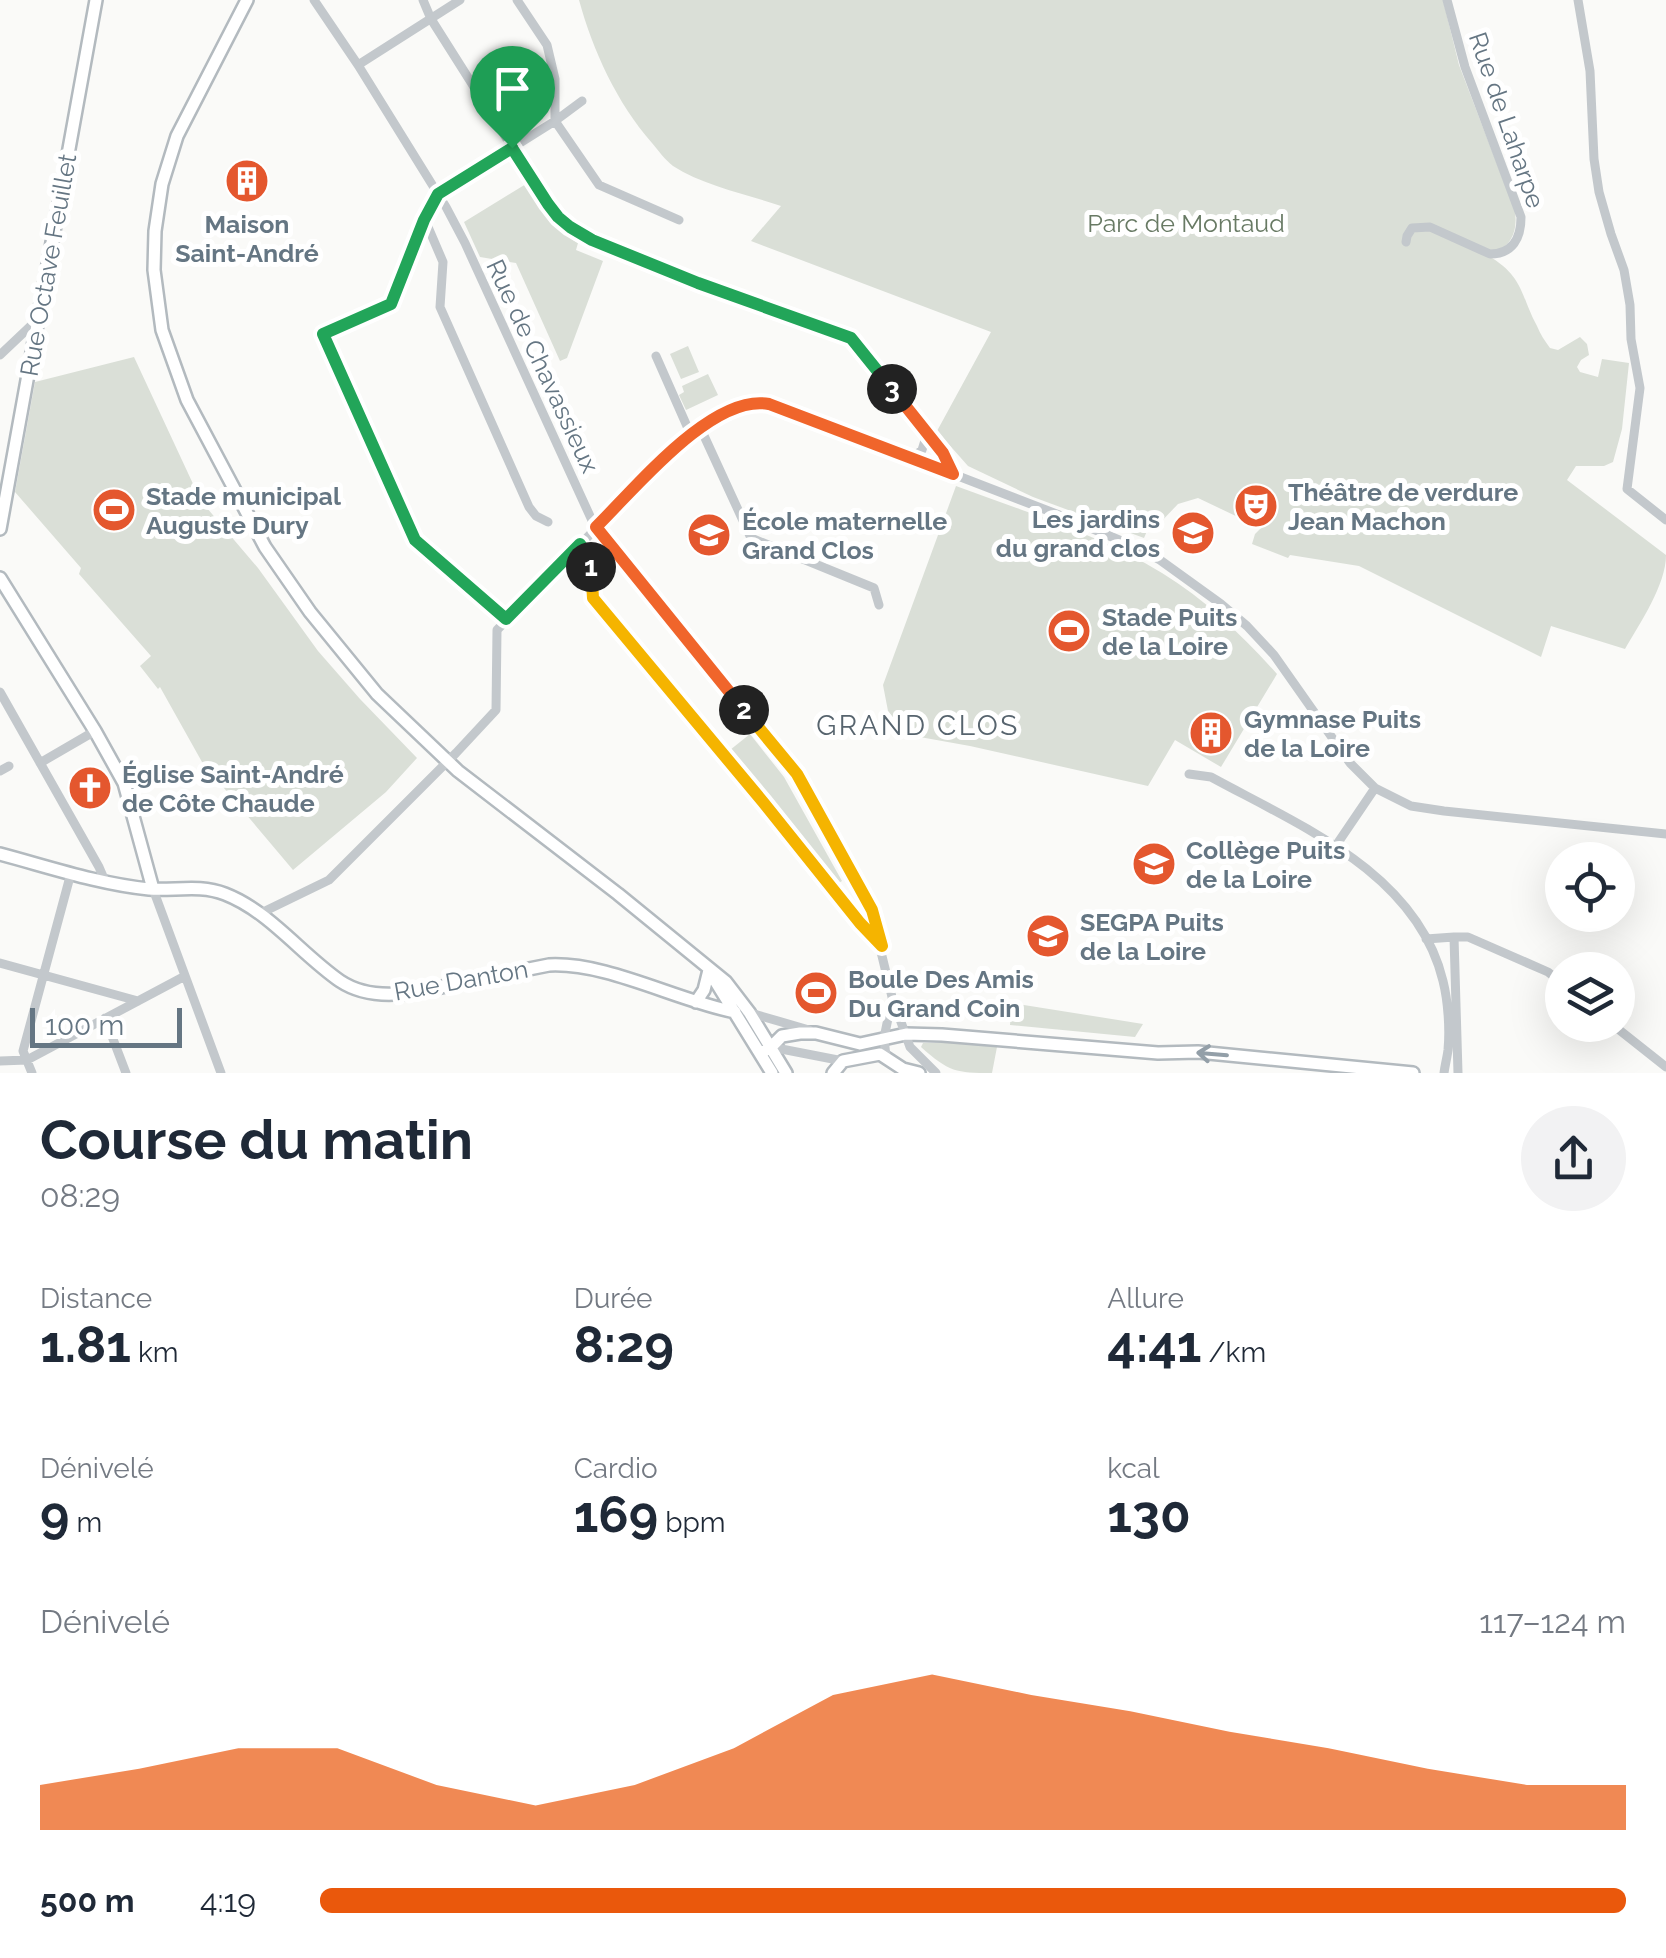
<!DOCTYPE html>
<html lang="fr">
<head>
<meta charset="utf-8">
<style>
  :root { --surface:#fff; --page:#f2f2f3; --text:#1f2937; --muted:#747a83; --accent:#ea580c }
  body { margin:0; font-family:Raleway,sans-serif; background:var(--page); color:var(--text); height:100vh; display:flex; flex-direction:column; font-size:38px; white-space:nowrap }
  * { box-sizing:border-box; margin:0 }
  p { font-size:32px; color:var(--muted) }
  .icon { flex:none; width:55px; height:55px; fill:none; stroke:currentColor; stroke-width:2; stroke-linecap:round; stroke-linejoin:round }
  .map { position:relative; height:1073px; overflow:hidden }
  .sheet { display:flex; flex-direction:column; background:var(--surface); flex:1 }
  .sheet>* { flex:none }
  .controls { position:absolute; left:1545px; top:842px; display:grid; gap:20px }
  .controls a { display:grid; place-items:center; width:90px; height:90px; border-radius:50%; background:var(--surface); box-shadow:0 10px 40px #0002; font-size:50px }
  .scale { position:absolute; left:30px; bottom:25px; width:152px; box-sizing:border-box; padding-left:10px; border:5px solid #657683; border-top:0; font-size:28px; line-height:35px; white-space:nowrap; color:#657683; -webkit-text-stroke:8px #fff; paint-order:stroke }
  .pin { position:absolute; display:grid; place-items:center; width:85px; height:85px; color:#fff; margin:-102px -42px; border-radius:50% 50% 50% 0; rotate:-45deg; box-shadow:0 0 10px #0007 }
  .pin .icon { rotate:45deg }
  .km { position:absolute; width:50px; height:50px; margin:-25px; border-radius:50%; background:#222; color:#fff; font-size:28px; line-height:50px; text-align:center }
  .round { display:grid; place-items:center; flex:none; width:105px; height:105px; border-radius:52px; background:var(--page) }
  .head { display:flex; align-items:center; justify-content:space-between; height:170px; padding:0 40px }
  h1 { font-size:55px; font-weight:700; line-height:75px }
  .metrics { display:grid; grid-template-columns:repeat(3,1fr); gap:15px; height:170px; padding:10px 40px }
  .metrics div { display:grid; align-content:center }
  .metrics b { font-size:50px; font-weight:700 }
  .metrics small { font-size:28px; font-weight:400 }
  .metrics p { font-size:28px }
  .chart { height:280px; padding:20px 40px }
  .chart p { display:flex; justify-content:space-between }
  .chart svg { width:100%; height:180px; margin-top:10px; fill:var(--accent); opacity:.7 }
  ul { padding:0 40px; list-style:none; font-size:32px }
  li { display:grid; grid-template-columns:160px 120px 1fr; align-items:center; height:75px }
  li i { height:25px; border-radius:12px; background:var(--accent) }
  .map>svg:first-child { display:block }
  .green { fill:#dadfd7 }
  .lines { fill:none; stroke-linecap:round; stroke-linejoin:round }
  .secondary-casing { stroke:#b3babf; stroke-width:16 }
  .street { stroke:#c3c8cc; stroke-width:9 }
  .secondary { stroke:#fff; stroke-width:11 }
  .oneway { stroke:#939fa8 }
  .split-1-casing { stroke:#fff; stroke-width:20 }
  .split-2-casing { stroke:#fff; stroke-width:20 }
  .split-3-casing { stroke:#fff; stroke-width:20 }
  .split-4-casing { stroke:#fff; stroke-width:20 }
  .split-1 { stroke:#22a559; stroke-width:12 }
  .split-2 { stroke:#f5b400; stroke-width:12 }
  .split-3 { stroke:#f0652b; stroke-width:12 }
  .split-4 { stroke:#22a559; stroke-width:12 }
  .labels { text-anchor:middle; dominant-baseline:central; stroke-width:10; stroke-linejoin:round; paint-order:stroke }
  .street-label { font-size:25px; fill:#657683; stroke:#fff }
  .park-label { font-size:25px; fill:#687a64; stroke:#fff }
  .poi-label { font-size:25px; font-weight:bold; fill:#657683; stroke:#fff; text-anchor:start }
  .neighbourhood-label { font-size:28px; letter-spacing:2.5px; fill:#57646e; stroke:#fff }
</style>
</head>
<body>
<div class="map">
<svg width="1666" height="1073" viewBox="0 0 1666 1073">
  <rect width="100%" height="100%" fill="#fafaf8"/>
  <path class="green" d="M579,0H1443L1459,65L1515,211C1518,235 1510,244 1492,258C1524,278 1521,297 1537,326C1540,334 1545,341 1550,348L1558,350L1580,337L1587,344L1589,355L1581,360L1577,367L1580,372L1598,377L1602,359L1629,363L1622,429L1613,462L1604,466H1576L1567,480L1666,555C1666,585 1640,623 1625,649L1551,626L1541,657L1359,566L1290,555L1288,558L1252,544L1255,534L1261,528L1198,498L1178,504L1156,527L1147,531L1144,538L1033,497L968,466L937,431L991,332L751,241L781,206C746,194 704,186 673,166C665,160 658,150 652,143C617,103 593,51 579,0Z
    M526,184C540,209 553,228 578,243L576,250L603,261L567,358L560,361L516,263L480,257L464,222Z
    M688,346L699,372L681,379L670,354Z
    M134,357L201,501L258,568L318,651L360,699L417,758L386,792L293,870L202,762L160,687L158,689L140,666L151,656L79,574L81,568L15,492L35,382Z
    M708,374L718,395L686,410L679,395L684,392L682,386Z
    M956,486C1025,512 1099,534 1162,573C1206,600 1242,635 1277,674L1221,767L1175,740L1148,786L970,746L903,734L888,711L883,685Z
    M750,734L784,777L842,881L837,884L730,750Z
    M1012,1003L1143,1024L1135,1037L1010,1025Z
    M923,1043H959L997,1047L992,1073C956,1073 949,1072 921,1047Z"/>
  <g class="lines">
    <defs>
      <path id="secondary" d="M247,0L177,136L162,184L155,231L154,270L162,330L187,400L265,547L310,612L377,694L458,771L618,894L726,982L749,1012L786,1073
        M0,529L96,0
        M0,578L95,731L124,783L153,889
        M0,854C49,867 99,884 149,889C174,891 200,884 225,894C269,911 301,954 340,981C379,1007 432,988 474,980C499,975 524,970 549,965C607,962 675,1000 735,1012
        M711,974L772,1073
        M696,1002L704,990L709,970
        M761,1053L771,1047L782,1036L800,1033H816L860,1044L906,1034L942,1035L1158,1053L1198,1052L1413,1073
        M833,1073L843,1061L880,1054L903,1069L919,1073"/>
    </defs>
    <use href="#secondary" class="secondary-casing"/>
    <path class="street" d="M314,0L358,65L446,207L465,243L595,527L797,773L871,911L892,997L910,1047L936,1073
      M423,0L431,19L548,204L570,227L592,240L698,283L851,338L943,453L953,474
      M517,0L547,45L555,79V121L599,185L679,220
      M1578,0L1590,71L1594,159L1599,192L1611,234L1624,270L1630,305L1631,339L1640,388L1627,489L1666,520
      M358,65L460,0
      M425,220L443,262L440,307L529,507L536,516L548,522
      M1406,242L1407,236L1412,228L1430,227L1490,254C1513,254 1521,238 1521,217L1465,67L1447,0
      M0,355L38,319
      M656,356L690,433
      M700,427L751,538L874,588L879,605
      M912,458L922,450L927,434
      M580,544L590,562L593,598L763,802L859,923L880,944
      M506,619L415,540L323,335L391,304L425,220L438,194L555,121L582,101
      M0,692L99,867L105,881
      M40,763L95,731
      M0,771L9,766
      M1189,774L1211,777C1299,825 1417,873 1443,981C1448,1001 1450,1029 1448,1050C1447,1058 1445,1065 1444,1073
      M1335,847L1375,788
      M153,889L221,1073
      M259,914L329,880L456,753L496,710L497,630L685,437L700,427L748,404L759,402L769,403L1067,518L1138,548L1160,560L1221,604L1247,626L1274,655L1350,763L1375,788L1411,806L1444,811L1666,834
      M1454,937H1468L1548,972L1562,983
      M1426,939L1454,937L1458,1073
      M0,963L138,1001
      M747,1012L809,1030
      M105,1018L126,1073
      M1613,1025L1666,1067
      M771,1047L843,1061
      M886,1057L884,1038L892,999
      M0,1061L27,1060L185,976
      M32,1073L23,1051L71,873"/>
    <use href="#secondary" class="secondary"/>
  </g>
  <defs><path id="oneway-shaft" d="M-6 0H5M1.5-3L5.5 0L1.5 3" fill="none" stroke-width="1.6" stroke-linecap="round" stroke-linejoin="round" transform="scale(2.5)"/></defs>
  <use class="oneway" href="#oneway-shaft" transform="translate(1212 1054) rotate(-175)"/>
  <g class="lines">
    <defs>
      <path id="split-1" d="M512,148L438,194L424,220L391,304L323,334L415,540L506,619L580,544L590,562L591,567"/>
      <path id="split-2" d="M591,567L593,598L763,802L860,923L882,946L872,910L797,774L744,710"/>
      <path id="split-3" d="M744,710L596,527C634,490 712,393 769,404L953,474L943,453L892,389"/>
      <path id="split-4" d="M512,148L548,204L558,217L570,227L592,240L698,283L851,338L892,389"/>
    </defs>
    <use href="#split-1" class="split-1-casing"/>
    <use href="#split-2" class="split-2-casing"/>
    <use href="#split-3" class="split-3-casing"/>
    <use href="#split-4" class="split-4-casing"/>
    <use href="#split-1" class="split-1"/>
    <use href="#split-2" class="split-2"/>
    <use href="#split-3" class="split-3"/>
    <use href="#split-4" class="split-4"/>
  </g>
  <defs>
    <symbol id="building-disc" viewBox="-11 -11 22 22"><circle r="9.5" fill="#e4572e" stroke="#fff"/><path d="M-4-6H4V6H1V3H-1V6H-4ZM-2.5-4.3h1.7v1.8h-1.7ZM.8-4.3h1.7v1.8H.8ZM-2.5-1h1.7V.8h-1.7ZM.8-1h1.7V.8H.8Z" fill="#fff"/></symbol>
    <symbol id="theatre-disc" viewBox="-11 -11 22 22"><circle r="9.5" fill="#e4572e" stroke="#fff"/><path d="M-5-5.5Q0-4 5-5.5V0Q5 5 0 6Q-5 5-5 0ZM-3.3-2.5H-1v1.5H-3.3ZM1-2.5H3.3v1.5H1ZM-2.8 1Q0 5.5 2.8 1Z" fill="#fff"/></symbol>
    <symbol id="stadium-disc" viewBox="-11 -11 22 22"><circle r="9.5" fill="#e4572e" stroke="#fff"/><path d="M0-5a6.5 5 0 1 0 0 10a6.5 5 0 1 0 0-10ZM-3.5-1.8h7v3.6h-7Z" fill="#fff"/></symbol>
    <symbol id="school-disc" viewBox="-11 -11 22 22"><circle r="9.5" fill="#e4572e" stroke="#fff"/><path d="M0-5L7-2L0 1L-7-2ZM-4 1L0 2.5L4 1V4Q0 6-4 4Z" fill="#fff"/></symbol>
    <symbol id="church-disc" viewBox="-11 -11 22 22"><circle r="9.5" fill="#e4572e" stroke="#fff"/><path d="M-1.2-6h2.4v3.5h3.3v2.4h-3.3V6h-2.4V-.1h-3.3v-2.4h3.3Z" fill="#fff"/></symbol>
  </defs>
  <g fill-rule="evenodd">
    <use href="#building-disc" x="222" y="156" width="50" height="50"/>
    <use href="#theatre-disc" x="1231" y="481" width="50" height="50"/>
    <use href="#stadium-disc" x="89" y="485" width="50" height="50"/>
    <use href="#school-disc" x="1168" y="508" width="50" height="50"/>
    <use href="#school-disc" x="684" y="510" width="50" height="50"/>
    <use href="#stadium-disc" x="1044" y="606" width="50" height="50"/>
    <use href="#building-disc" x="1186" y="708" width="50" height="50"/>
    <use href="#church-disc" x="65" y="763" width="50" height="50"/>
    <use href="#school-disc" x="1129" y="839" width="50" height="50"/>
    <use href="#school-disc" x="1023" y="911" width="50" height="50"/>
    <use href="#stadium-disc" x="791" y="968" width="50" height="50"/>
  </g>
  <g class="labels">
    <g class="street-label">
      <text transform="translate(1507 120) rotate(71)">Rue de Laharpe</text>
      <text transform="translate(48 265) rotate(-80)">Rue Octave Feuillet</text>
      <text transform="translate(543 366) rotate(65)">Rue de Chavassieux</text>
      <text transform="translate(461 980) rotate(-10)">Rue Danton</text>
    </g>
    <g class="park-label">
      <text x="1186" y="223">Parc de Montaud</text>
    </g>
    <g class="poi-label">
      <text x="247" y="224" text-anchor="middle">Maison<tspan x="247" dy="29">Saint-André</tspan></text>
      <text x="1288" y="492">Théâtre de verdure<tspan x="1288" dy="29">Jean Machon</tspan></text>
      <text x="146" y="496">Stade municipal<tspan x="146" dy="29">Auguste Dury</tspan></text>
      <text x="1160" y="519" text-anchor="end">Les jardins<tspan x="1160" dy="29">du grand clos</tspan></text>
      <text x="742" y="521">École maternelle<tspan x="742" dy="29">Grand Clos</tspan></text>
      <text x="1102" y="617">Stade Puits<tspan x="1102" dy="29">de la Loire</tspan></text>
      <text x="1244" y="719">Gymnase Puits<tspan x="1244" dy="29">de la Loire</tspan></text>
      <text x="122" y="774">Église Saint-André<tspan x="122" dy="29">de Côte Chaude</tspan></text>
      <text x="1186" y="850">Collège Puits<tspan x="1186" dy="29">de la Loire</tspan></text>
      <text x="1080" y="922">SEGPA Puits<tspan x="1080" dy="29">de la Loire</tspan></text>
      <text x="848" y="979">Boule Des Amis<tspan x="848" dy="29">Du Grand Coin</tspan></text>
    </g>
    <g class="neighbourhood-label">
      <text x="918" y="725">GRAND CLOS</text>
    </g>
  </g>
</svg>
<div class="controls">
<a><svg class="icon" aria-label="locate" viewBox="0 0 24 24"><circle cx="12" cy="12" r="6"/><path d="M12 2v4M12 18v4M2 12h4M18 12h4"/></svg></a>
<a><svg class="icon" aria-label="layers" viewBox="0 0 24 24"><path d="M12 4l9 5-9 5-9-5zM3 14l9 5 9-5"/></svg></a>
</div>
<div class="scale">100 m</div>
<div class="pin" style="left:512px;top:148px;background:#1e9e55"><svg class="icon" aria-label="arrive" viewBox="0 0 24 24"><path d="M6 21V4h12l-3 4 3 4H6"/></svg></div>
<b class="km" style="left:591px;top:567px">1</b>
<b class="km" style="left:744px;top:710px">2</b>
<b class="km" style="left:892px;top:389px">3</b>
</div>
<section class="sheet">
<div class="head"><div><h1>Course du matin</h1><p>08:29</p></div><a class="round"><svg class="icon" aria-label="share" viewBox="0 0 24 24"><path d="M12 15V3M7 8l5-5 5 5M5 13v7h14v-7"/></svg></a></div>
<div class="metrics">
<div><p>Distance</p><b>1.81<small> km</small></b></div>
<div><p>Durée</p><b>8:29</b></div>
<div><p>Allure</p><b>4:41<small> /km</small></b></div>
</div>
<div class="metrics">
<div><p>Dénivelé</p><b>9<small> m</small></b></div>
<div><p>Cardio</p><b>169<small> bpm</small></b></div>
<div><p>kcal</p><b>130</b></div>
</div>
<div class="chart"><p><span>Dénivelé</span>117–124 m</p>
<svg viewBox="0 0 160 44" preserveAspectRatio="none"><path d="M0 44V33L10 29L20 24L30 24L40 33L50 38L60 33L70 24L80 11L90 6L100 11L110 15L120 20L130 24L140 29L150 33L160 33V44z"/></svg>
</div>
<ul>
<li><b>500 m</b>4:19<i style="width:100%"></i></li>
</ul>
</section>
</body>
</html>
